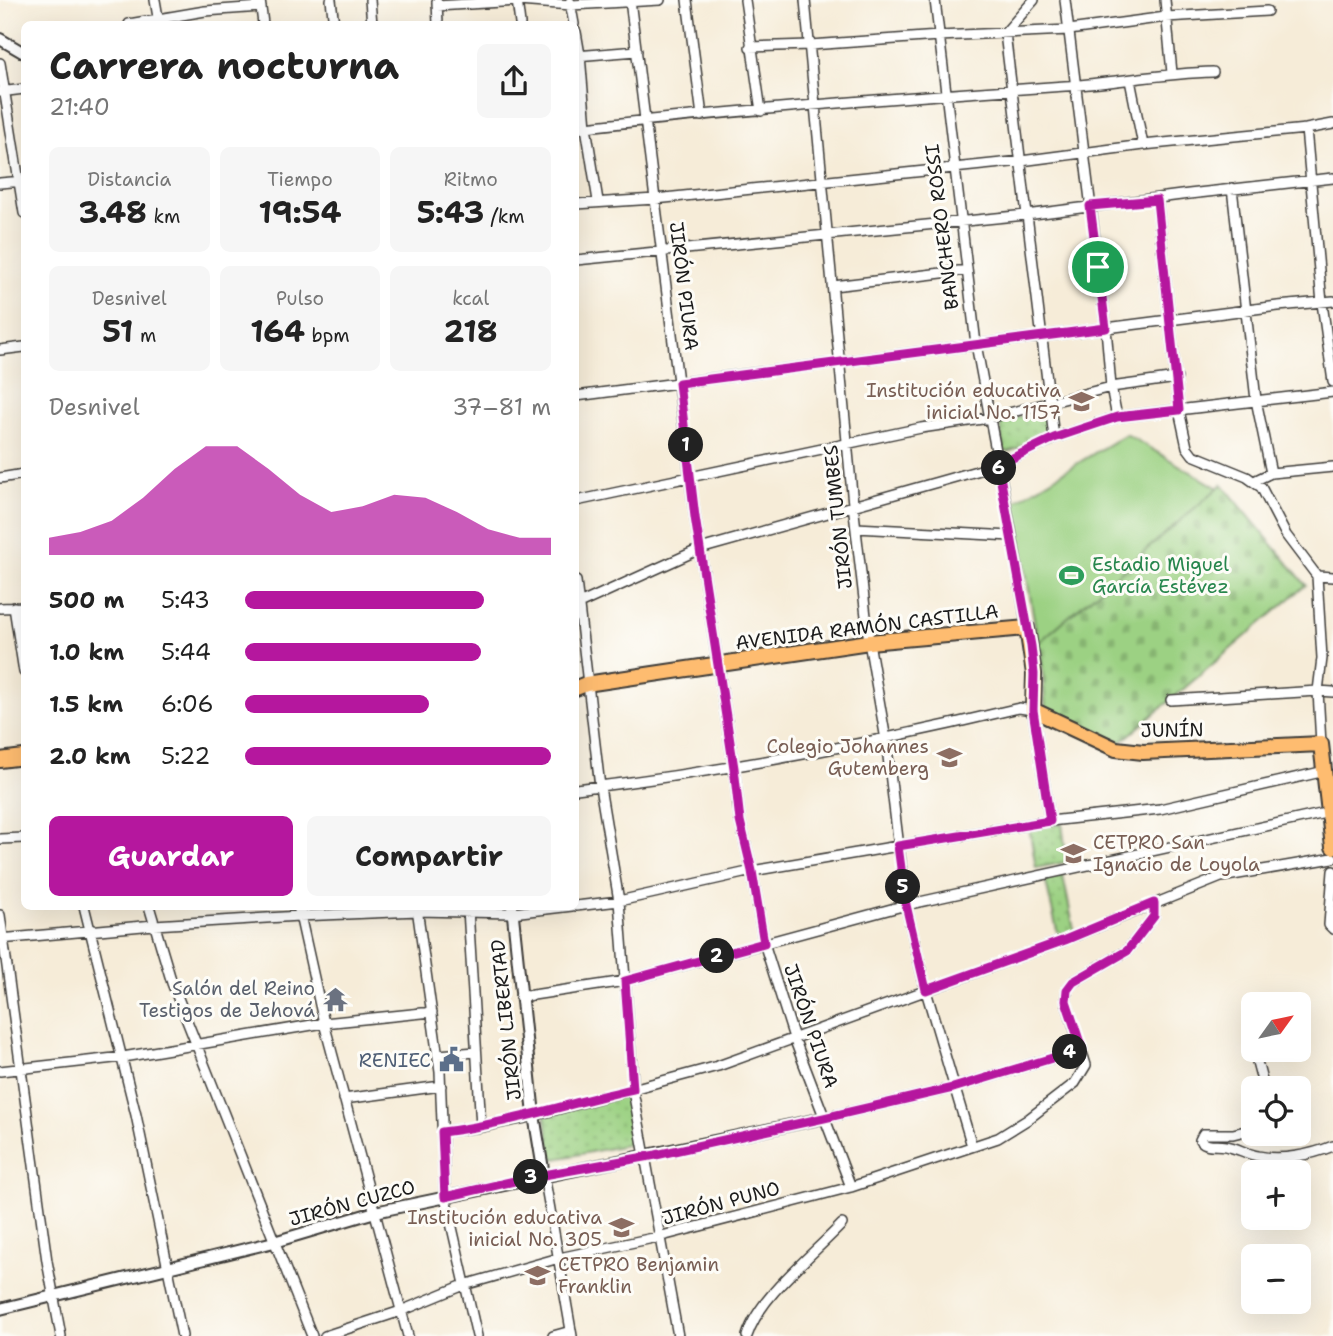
<!DOCTYPE html>
<html lang="es">
<head>
<meta charset="utf-8">
<style>
  :root { --surface:#fff; --page:#f6f6f6; --text:#222; --muted:#767676; --accent:#b5179e }
  body { margin:0; font-family:"Shantell Sans",sans-serif; background:var(--page); color:var(--text); height:100vh; display:flex; flex-direction:column; font-size:26px; white-space:nowrap }
  * { box-sizing:border-box; margin:0 }
  p { font-size:23px; color:var(--muted) }
  .icon { flex:none; width:38px; height:38px; fill:none; stroke:currentColor; stroke-width:2; stroke-linecap:round; stroke-linejoin:round }
  .map { position:relative; flex:1; overflow:hidden }
  .drawer { position:absolute; left:21px; top:21px; width:558px; height:889px; display:flex; flex-direction:column; background:var(--surface); border-radius:10px; box-shadow:0 7px 28px #0002 }
  .drawer>* { flex:none }
  .needle { width:46px; rotate:57deg }
  .buttons { position:absolute; left:1241px; top:992px; display:grid; gap:14px }
  .buttons a { display:grid; place-items:center; width:70px; height:70px; border-radius:10px; background:var(--surface); box-shadow:0 7px 28px #0002; font-size:35px }
  .pin { position:absolute; display:grid; place-items:center; width:60px; height:60px; color:#fff; margin:-30px; border:4px solid #fff; border-radius:50%; box-shadow:0 2px 7px #0007 }
  .km { position:absolute; width:35px; height:35px; margin:-18px; border-radius:50%; background:#222; color:#fff; font-size:19px; line-height:35px; text-align:center }
  .round { display:grid; place-items:center; flex:none; width:74px; height:74px; border-radius:10px; background:var(--page) }
  .overview { display:flex; align-items:center; justify-content:space-between; height:119px; padding:0 28px }
  h1 { font-size:38px; font-weight:700; line-height:52px }
  .stats { display:grid; grid-template-columns:repeat(3,1fr); gap:10px; height:119px; padding:7px 28px }
  .stats div { display:grid; align-content:center; border-radius:10px; background:var(--page); text-align:center }
  .stats b { font-size:30px; font-weight:700 }
  .stats small { font-size:19px; font-weight:400 }
  .stats p { font-size:19px }
  .chart { height:196px; padding:14px 28px }
  .chart p { display:flex; justify-content:space-between }
  .chart svg { width:100%; height:126px; margin-top:7px; fill:var(--accent); opacity:.7 }
  .action { display:flex; gap:14px; margin-top:auto; padding:14px 28px }
  .action a { flex:1; height:80px; border-radius:10px; background:var(--accent); color:#fff; font-size:28px; font-weight:700; line-height:80px; text-align:center }
  .action a+a { background:var(--page); color:var(--text) }
  ul { padding:0 28px; list-style:none; font-size:23px }
  li { display:grid; grid-template-columns:112px 84px 1fr; align-items:center; height:52px }
  li i { height:18px; border-radius:9px; background:var(--accent) }
  .map>svg:first-child { display:block }
  .cemetery { fill:url(#cemetery-stones); stroke:#5c7650; stroke-width:2 }
  .park { fill:url(#park-dots); stroke:#5c7650; stroke-width:2 }
  .pitch { fill:#9cd183; stroke:#5c7650; stroke-width:2 }
  .lines { fill:none; stroke-linecap:round; stroke-linejoin:round }
  .minor-casing { stroke:#3d3b38; stroke-width:12 }
  .tertiary-casing { stroke:#3d3b38; stroke-width:14 }
  .primary-casing { stroke:#3d3b38; stroke-width:18 }
  .minor { stroke:#fff; stroke-width:9 }
  .tertiary { stroke:#fff; stroke-width:10 }
  .primary { stroke:#febc70; stroke-width:14 }
  .route-casing { stroke:#fff; stroke-width:14 }
  .route { stroke:#b5179e; stroke-width:9 }
  .labels { text-anchor:middle; dominant-baseline:central; stroke-width:6; stroke-linejoin:round; paint-order:stroke }
  .street-label { font-size:19px; fill:#1c1c1c; stroke:#fdfcf7 }
  .education-label { font-size:19px; fill:#785e54; stroke:#fdfcf7; text-anchor:end }
  .leisure-label { font-size:19px; fill:#27864d; stroke:#fdfcf7; text-anchor:start }
  .worship-label { font-size:19px; fill:#5b616d; stroke:#fdfcf7; text-anchor:end }
  .service-label { font-size:19px; fill:#4e5e75; stroke:#fdfcf7; text-anchor:end }
</style>
</head>
<body>
<div class="map">
<svg width="1333" height="1336" viewBox="0 0 1333 1336">
  <defs>
    <pattern id="cemetery-stones" width="16" height="16" patternUnits="userSpaceOnUse" patternTransform="scale(1.75)"><rect width="16" height="16" fill="#9cd183"/><path d="M2 7V4a2 2 0 0 1 4 0v3zM10 15v-3a2 2 0 0 1 4 0v3z" fill="#86b371"/></pattern>
    <pattern id="park-dots" width="8" height="8" patternUnits="userSpaceOnUse" patternTransform="scale(1.75)"><rect width="8" height="8" fill="#9cd183"/><path d="M2 2h.1M6 6h.1" fill="none" stroke="#86b371" stroke-width="1.8" stroke-linecap="round"/></pattern>
  </defs>
  <rect width="100%" height="100%" fill="#fdfcf7"/>
  <filter id="ink" filterUnits="userSpaceOnUse"><feTurbulence type="fractalNoise" baseFrequency=".0143" numOctaves="2"/><feDisplacementMap in="SourceGraphic" scale="14" xChannelSelector="R" yChannelSelector="G"/><feConvolveMatrix kernelMatrix="1 2 1 2 8 2 1 2 1" color-interpolation-filters="sRGB"/></filter>
  <filter id="wash" filterUnits="userSpaceOnUse"><feTurbulence type="fractalNoise" baseFrequency=".00686" numOctaves="4" result="noise"/><feDisplacementMap in="SourceGraphic" scale="28" xChannelSelector="R" yChannelSelector="G"/><feGaussianBlur stdDeviation="1.57" result="paint"/><feColorMatrix in="noise" values="0 0 0 0 0 0 0 0 0 0 0 0 0 0 0 0 0 1.4 0 .05"/><feComposite in="paint" operator="in"/></filter>
  <g filter="url(#wash)">
    <rect width="100%" height="100%" fill="#f6ecd8"/>
    <path class="cemetery" d="M1222,484L1306,585L1121,742L1046,712L1041,650L1036,644Z"/>
    <path class="park" d="M1046,411L1051,439L1007,452L1003,449L1000,421Z
      M1062,824L1067,862L1036,868L1029,827Z
      M1062,871L1075,935L1059,939L1044,874Z
      M626,1094L636,1143L556,1159L552,1157L545,1114Z"/>
    <path class="pitch" d="M1126,434L1218,488L1038,643L1014,502Z"/>
  </g>
  <g filter="url(#ink)">
    <g class="lines">
      <defs>
        <path id="minor" d="M155,0L159,23
          M260,0L263,24
          M331,0L334,24
          M370,0L372,24
          M517,0L520,24
          M630,0L695,517L734,768L740,821L752,871L764,943L794,1038L851,1187
          M687,0L702,116
          M745,0L761,111
          M805,0L853,504L869,642L886,740L906,905L926,991L972,1146
          M935,0L976,344L1012,536L1027,628
          M1034,0L1005,33L1054,438
          M1065,0L1106,328L1111,387L1117,417
          M1165,0L1172,73
          M437,2L438,24
          M570,2L574,24
          M437,6L518,1L571,5L660,0
          M129,24L205,11L261,7
          M576,32L580,55L586,127L598,201
          M750,47L810,45L939,36L1069,30L1166,17L1267,11
          M576,56L637,51
          M0,63L24,213
          M1130,80L1143,145
          M0,92L24,89
          M576,128C738,110 902,97 1065,86C1114,83 1163,73 1213,72
          M1306,129L1322,303L1333,382
          M0,183L23,181
          M1232,188L1256,400L1271,473
          M1157,199L1179,410L1187,447L1193,455L1247,477L1261,487L1286,535L1317,576
          M576,204L655,199L1021,161L1143,145L1306,129L1333,124
          M576,260L1026,215L1189,194L1333,178
          M833,286L967,270
          M0,350L24,347
          M576,396L1278,306L1333,301
          M0,478L24,474
          M1254,481L1271,473L1333,467
          M576,501L921,428L989,418L1111,387L1177,378
          M856,528L1012,536
          M1317,576L1322,658L1318,691L1321,744
          M1317,576L1333,577
          M576,581L600,787L619,901L634,1096L678,1336
          M579,604L700,549L998,465L1054,438L1117,417L1333,392
          M14,607L24,672
          M0,608L24,607
          M1171,700L1318,691L1333,692
          M576,789C728,771 870,744 1019,708L1033,710L1050,821
          M0,839L24,838
          M1333,871L1329,925L1333,929
          M84,906L136,1115L182,1336
          M149,906L172,983L312,1336
          M298,906L324,1023L408,1336
          M576,906L619,901L752,871L898,846L1050,821L1160,809L1325,771
          M417,908L440,1072L445,1197L477,1336
          M468,909L481,1127
          M0,915L47,1261L61,1336
          M0,939L154,925L299,916L418,911L512,913L572,906
          M520,997L625,981L906,905L1330,812
          M438,1055L476,1052
          M1256,1058L1264,1088
          M0,1071L123,1057L324,1023L432,1012
          M344,1099L441,1086
          M824,1118L953,1088L1082,1049
          M1253,1129L1233,1134H1203L1200,1140C1208,1148 1216,1144 1226,1146C1237,1148 1247,1154 1258,1156C1281,1161 1311,1155 1333,1146
          M442,1132L481,1127L525,1118L718,1066L1065,940L1221,877L1333,858
          M544,1175L572,1336
          M325,1336L401,1311L464,1285L559,1258L658,1237L851,1187L998,1138L1027,1120L1075,1083L1086,1065L1066,1001L1067,990L1073,982L1127,951L1154,916V903
          M553,1336L571,1331
          M747,1336C760,1295 812,1256 842,1224"/>
        <path id="tertiary" d="M0,39L24,53
          M512,906L534,1115L544,1175
          M0,1309L274,1242L375,1212L824,1118"/>
        <path id="primary" d="M576,688L586,684L869,642L1027,628L1034,674L1033,710L1116,749L1143,752L1321,744L1333,847
          M0,760L24,757"/>
      </defs>
      <use href="#minor" class="minor-casing"/>
      <use href="#tertiary" class="tertiary-casing"/>
      <use href="#primary" class="primary-casing"/>
      <use href="#minor" class="minor"/>
      <use href="#tertiary" class="tertiary"/>
      <use href="#primary" class="primary"/>
    </g>
  </g>
  <g class="lines" filter="url(#ink)">
    <defs>
      <path id="route" d="M1157,200L1179,410L1117,417L1054,438L998,465L1031,646L1034,674L1033,710L1050,821L898,846L906,905L926,990L1065,940L1154,903V916L1127,951L1073,982L1067,990L1066,1001L1082,1049L953,1088L824,1118L656,1155L527,1178L445,1197L442,1132C508,1124 569,1103 633,1089L625,981L764,943L752,871L740,821L734,768L695,517L679,383L1106,328L1090,206Z"/>
    </defs>
    <use href="#route" class="route-casing"/>
    <use href="#route" class="route"/>
  </g>
  <defs>
    <symbol id="school-bare" viewBox="-9 -9 18 18"><path d="M0-5L7-2L0 1L-7-2ZM-4 1L0 2.5L4 1V4Q0 6-4 4Z" fill="#8d6e63" stroke="#fdfcf7" stroke-width="2.5" paint-order="stroke"/></symbol>
    <symbol id="stadium-bare" viewBox="-9 -9 18 18"><path d="M0-5a6.5 5 0 1 0 0 10a6.5 5 0 1 0 0-10ZM-3.5-1.8h7v3.6h-7Z" fill="#2e9e5b" stroke="#fdfcf7" stroke-width="2.5" paint-order="stroke"/></symbol>
    <symbol id="university-bare" viewBox="-9 -9 18 18"><path d="M0-5L7-2L0 1L-7-2ZM-4 1L0 2.5L4 1V4Q0 6-4 4Z" fill="#8d6e63" stroke="#fdfcf7" stroke-width="2.5" paint-order="stroke"/></symbol>
    <symbol id="temple-bare" viewBox="-9 -9 18 18"><path d="M0-6L5-2H3V0L6.5 2.5H4V6H1.5V3h-3V6H-4V2.5H-6.5L-3 0V-2H-5Z" fill="#6b7280" stroke="#fdfcf7" stroke-width="2.5" paint-order="stroke"/></symbol>
    <symbol id="civic-bare" viewBox="-9 -9 18 18"><path d="M-.6-6.5H3V-4.5H.6V-3L4-1V1h2V6H-6V1h2V-1L-.6-3ZM-1.2 2.5V6h2.4V2.5Z" fill="#5c6f8a" stroke="#fdfcf7" stroke-width="2.5" paint-order="stroke"/></symbol>
  </defs>
  <g fill-rule="evenodd">
    <use href="#school-bare" x="1064" y="384" width="35" height="35"/>
    <use href="#stadium-bare" x="1054" y="558" width="35" height="35"/>
    <use href="#school-bare" x="932" y="740" width="35" height="35"/>
    <use href="#university-bare" x="1056" y="836" width="35" height="35"/>
    <use href="#temple-bare" x="318" y="982" width="35" height="35"/>
    <use href="#civic-bare" x="434" y="1042" width="35" height="35"/>
    <use href="#school-bare" x="604" y="1210" width="35" height="35"/>
    <use href="#university-bare" x="520" y="1258" width="35" height="35"/>
  </g>
  <g class="labels">
    <g class="street-label">
      <text transform="translate(942 227) rotate(-97)">BANCHERO ROSSI</text>
      <text transform="translate(684 286) rotate(83)">JIRÓN PIURA</text>
      <text transform="translate(838 517) rotate(-96)">JIRÓN TUMBES</text>
      <text transform="translate(867 627) rotate(-7)">AVENIDA RAMÓN CASTILLA</text>
      <text transform="translate(1172 730) rotate(-1)">JUNÍN</text>
      <text transform="translate(506 1020) rotate(-96)">JIRÓN LIBERTAD</text>
      <text transform="translate(811 1026) rotate(71)">JIRÓN PIURA</text>
      <text transform="translate(352 1203) rotate(-15)">JIRÓN CUZCO</text>
      <text transform="translate(721 1203) rotate(-15)">JIRÓN PUNO</text>
    </g>
    <g class="education-label">
      <text x="1061" y="390">Institución educativa<tspan x="1061" dy="22">inicial No. 1157</tspan></text>
      <text x="929" y="746">Colegio Johannes<tspan x="929" dy="22">Gutemberg</tspan></text>
      <text x="1093" y="842" text-anchor="start">CETPRO San<tspan x="1093" dy="22">Ignacio de Loyola</tspan></text>
      <text x="602" y="1217">Institución educativa<tspan x="602" dy="22">inicial No. 305</tspan></text>
      <text x="558" y="1264" text-anchor="start">CETPRO Benjamin<tspan x="558" dy="22">Franklin</tspan></text>
    </g>
    <g class="leisure-label">
      <text x="1092" y="564">Estadio Miguel<tspan x="1092" dy="22">García Estévez</tspan></text>
    </g>
    <g class="worship-label">
      <text x="315" y="988">Salón del Reino<tspan x="315" dy="22">Testigos de Jehová</tspan></text>
    </g>
    <g class="service-label">
      <text x="431" y="1060">RENIEC</text>
    </g>
  </g>
</svg>
<div class="buttons">
<a><svg class="needle" viewBox="-14 -14 28 28"><path d="M0-13l5 13h-10z" fill="#e53935"/><path d="M0 13l5-13h-10z" fill="#767676"/></svg></a>
<a><svg class="icon" aria-label="locate" viewBox="0 0 24 24"><circle cx="12" cy="12" r="6"/><path d="M12 2v4M12 18v4M2 12h4M18 12h4"/></svg></a>
<a>+</a>
<a>−</a>
</div>
<div class="pin" style="left:1098px;top:267px;background:#1e9e55"><svg class="icon" aria-label="arrive" viewBox="0 0 24 24"><path d="M6 21V4h12l-3 4 3 4H6"/></svg></div>
<b class="km" style="left:686px;top:445px">1</b>
<b class="km" style="left:717px;top:956px">2</b>
<b class="km" style="left:531px;top:1177px">3</b>
<b class="km" style="left:1070px;top:1052px">4</b>
<b class="km" style="left:903px;top:887px">5</b>
<b class="km" style="left:999px;top:468px">6</b>
<section class="drawer">
<div class="overview"><div><h1>Carrera nocturna</h1><p>21:40</p></div><a class="round"><svg class="icon" aria-label="share" viewBox="0 0 24 24"><path d="M12 15V3M7 8l5-5 5 5M5 13v7h14v-7"/></svg></a></div>
<div class="stats">
<div><p>Distancia</p><b>3.48<small> km</small></b></div>
<div><p>Tiempo</p><b>19:54</b></div>
<div><p>Ritmo</p><b>5:43<small> /km</small></b></div>
</div>
<div class="stats">
<div><p>Desnivel</p><b>51<small> m</small></b></div>
<div><p>Pulso</p><b>164<small> bpm</small></b></div>
<div><p>kcal</p><b>218</b></div>
</div>
<div class="chart"><p><span>Desnivel</span>37–81 m</p>
<svg viewBox="0 0 160 44" preserveAspectRatio="none"><path d="M0 44V38L10 36L20 32L30 24L40 14L50 6L60 6L70 14L80 23L90 29L100 27L110 23L120 24L130 29L140 35L150 38L160 38V44z"/></svg>
</div>
<ul>
<li><b>500 m</b>5:43<i style="width:78%"></i></li>
<li><b>1.0 km</b>5:44<i style="width:77%"></i></li>
<li><b>1.5 km</b>6:06<i style="width:60%"></i></li>
<li><b>2.0 km</b>5:22<i style="width:100%"></i></li>
</ul>
<div class="action"><a>Guardar</a><a>Compartir</a></div>
</section>
</div>
</body>
</html>
